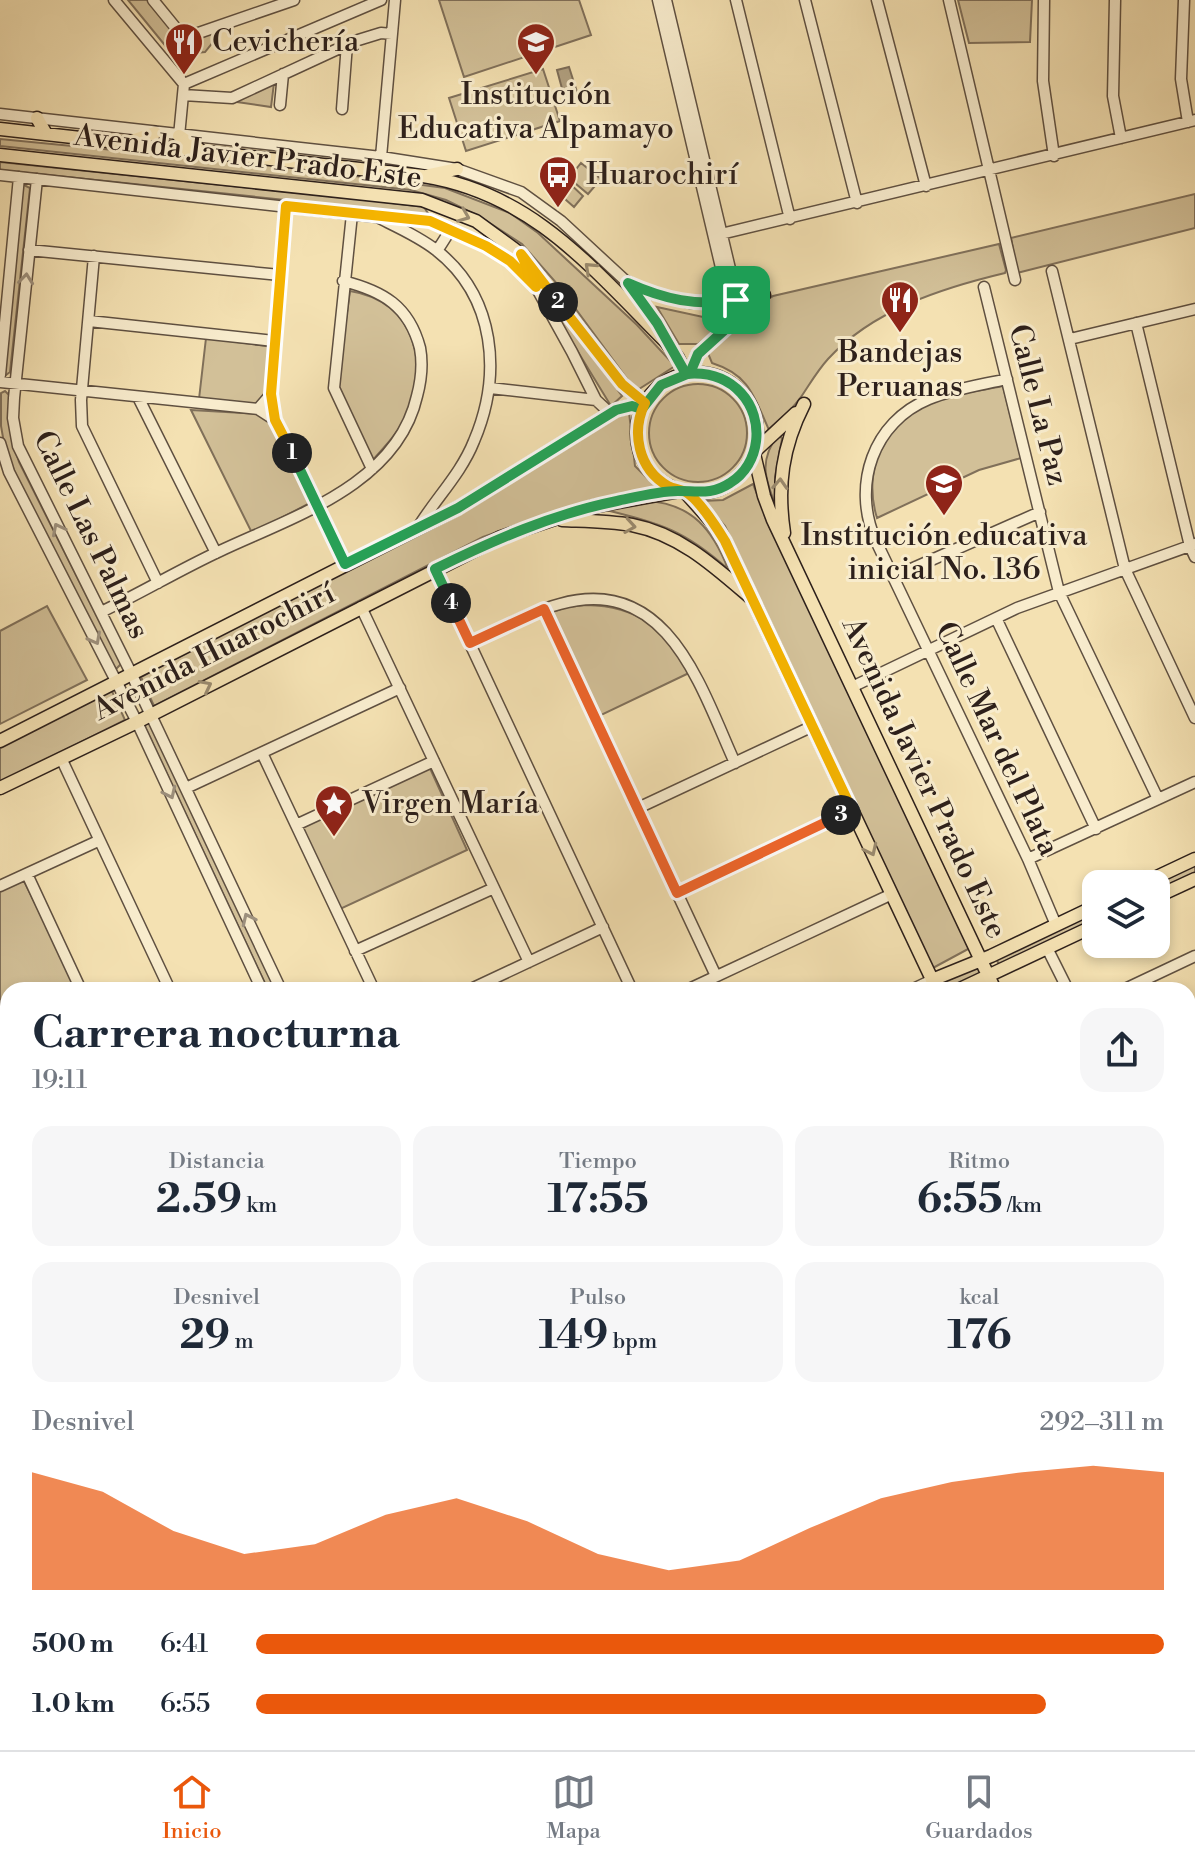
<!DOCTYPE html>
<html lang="es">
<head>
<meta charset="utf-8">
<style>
  :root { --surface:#fff; --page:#f6f6f7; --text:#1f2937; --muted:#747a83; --line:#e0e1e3; --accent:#ea580c }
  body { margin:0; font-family:"Libre Bodoni",serif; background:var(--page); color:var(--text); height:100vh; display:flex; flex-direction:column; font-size:30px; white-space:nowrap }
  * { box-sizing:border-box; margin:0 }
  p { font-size:26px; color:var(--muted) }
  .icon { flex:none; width:44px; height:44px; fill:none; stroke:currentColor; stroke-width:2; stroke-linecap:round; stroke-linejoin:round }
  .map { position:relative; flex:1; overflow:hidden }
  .sheet { position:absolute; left:0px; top:982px; width:1196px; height:768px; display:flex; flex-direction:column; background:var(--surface); border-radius:24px 24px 0 0; box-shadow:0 4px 12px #0003 }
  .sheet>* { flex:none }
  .fabs { position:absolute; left:1082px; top:870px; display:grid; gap:16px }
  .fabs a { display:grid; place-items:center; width:88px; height:88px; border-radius:16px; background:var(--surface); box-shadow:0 4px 12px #0003; font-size:40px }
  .pin { position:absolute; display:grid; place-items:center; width:68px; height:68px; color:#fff; margin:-34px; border-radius:16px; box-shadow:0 4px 12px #0006 }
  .km { position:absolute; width:40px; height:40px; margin:-20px; border-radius:50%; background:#222; color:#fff; font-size:22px; line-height:40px; text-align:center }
  .round { display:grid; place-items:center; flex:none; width:84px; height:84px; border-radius:24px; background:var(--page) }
  .head { display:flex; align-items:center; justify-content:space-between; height:136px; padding:0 32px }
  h1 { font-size:44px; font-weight:700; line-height:60px }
  .stats { display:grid; grid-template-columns:repeat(3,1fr); gap:12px; height:136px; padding:8px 32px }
  .stats div { display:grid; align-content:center; border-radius:20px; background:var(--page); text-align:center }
  .stats b { font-size:40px; font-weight:700 }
  .stats small { font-size:22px; font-weight:400 }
  .stats p { font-size:22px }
  .chart { height:224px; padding:16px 32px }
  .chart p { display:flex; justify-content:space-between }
  .chart svg { width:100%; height:144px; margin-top:8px; fill:var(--accent); opacity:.7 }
  ul { padding:0 32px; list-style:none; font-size:26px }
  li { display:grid; grid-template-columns:128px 96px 1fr; align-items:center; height:60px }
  li i { height:20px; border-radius:10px; background:var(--accent) }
  .menu { display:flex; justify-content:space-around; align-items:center; height:112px; border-top:2px solid var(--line); background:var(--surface); font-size:22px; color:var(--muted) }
  .menu a { display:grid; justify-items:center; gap:4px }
  .menu .selected { color:var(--accent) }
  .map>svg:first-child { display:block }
  .green { fill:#d2c098; stroke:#80705a; stroke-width:2 }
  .water { fill:#b09f7f; stroke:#7c6c57; stroke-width:2 }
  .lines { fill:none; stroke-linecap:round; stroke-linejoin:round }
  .minor-casing { stroke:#5f5041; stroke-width:13 }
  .major-casing { stroke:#2d201b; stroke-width:15 }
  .minor { stroke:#f8eccd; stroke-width:10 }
  .major { stroke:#f4e1b2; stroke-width:12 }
  .oneway { stroke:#9a8a6e }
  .oneway2 { stroke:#9d907d }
  .split-1-casing { stroke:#fff; stroke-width:16 }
  .split-2-casing { stroke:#fff; stroke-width:16 }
  .split-3-casing { stroke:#fff; stroke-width:16 }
  .split-4-casing { stroke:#fff; stroke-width:16 }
  .split-5-casing { stroke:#fff; stroke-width:16 }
  .split-1 { stroke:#22a559; stroke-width:10 }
  .split-2 { stroke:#f5b400; stroke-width:10 }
  .split-3 { stroke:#f5b400; stroke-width:10 }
  .split-4 { stroke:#f0652b; stroke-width:10 }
  .split-5 { stroke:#22a559; stroke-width:10 }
  .labels { text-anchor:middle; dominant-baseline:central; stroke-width:6; stroke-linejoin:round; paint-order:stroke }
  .poi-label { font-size:30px; fill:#2d201b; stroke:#f8eccd; text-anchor:start }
  .street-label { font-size:30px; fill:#2d201b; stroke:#f8eccd }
</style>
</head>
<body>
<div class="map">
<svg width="1195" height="1750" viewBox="0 0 1195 1750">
  <rect width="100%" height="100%" fill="#f4e1b2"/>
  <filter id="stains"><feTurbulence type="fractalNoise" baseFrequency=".0025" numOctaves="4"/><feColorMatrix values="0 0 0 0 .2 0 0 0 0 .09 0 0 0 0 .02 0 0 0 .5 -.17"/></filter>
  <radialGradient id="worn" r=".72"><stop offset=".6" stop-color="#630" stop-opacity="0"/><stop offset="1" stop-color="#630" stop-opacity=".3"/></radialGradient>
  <path class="green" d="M128,0H153L184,37L218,25L221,32L205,52L185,54L177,60Z
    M439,0H579L591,35L464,77Z
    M958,0H1032L1030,42L969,43Z
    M543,69L560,121L466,151L449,98Z
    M274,83L271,107L230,101Z
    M0,139L280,166L445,188L510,213L538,233L637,325L675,366L636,391L558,285L522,244L479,216L446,200L411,190L0,146Z
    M0,162L376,201L424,207L429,215L0,170Z
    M581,163L601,179L588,194L569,178Z
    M567,181L583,196L574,207L557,192Z
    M22,184L30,188L10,372L6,375H3Z
    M1195,194V228L1017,273L1011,238Z
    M999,244L1006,270L1005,273C942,288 873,310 828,359C818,370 811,382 803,394C794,408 781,419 769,430C754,397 750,375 712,363L707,351L762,302L773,296Z
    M350,291C416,301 432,368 403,422C396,436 382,449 372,461L337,383Z
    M554,302L622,396L611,406L550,306Z
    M741,306V310L698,344H679L657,307L703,317Z
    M206,338L267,346L270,350L268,393L256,404L199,399Z
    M649 433a49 49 0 1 1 98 0a49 49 0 1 1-98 0Z
    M1003,386L1021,458L979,470L877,518C862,470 884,416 934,400C956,393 980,391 1003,386Z
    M5,391L9,395L11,435L19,462L121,664L114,671L22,490L5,449L1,426V393Z
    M191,410L259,414L267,418L310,503L252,533Z
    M629,412L635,466L659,490L566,508L483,537L154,706L141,677L507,483L618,415Z
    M779,433L782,439L775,477L776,506C764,477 759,460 779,433Z
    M753,484L770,528L793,571L970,948L931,969L725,526L703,501L723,500Z
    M648,501C692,504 713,530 728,569C684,530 662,524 606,510Z
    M586,605C641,606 662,629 689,673L597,717L549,613L567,607Z
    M47,606L87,680L0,724V631Z
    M111,689L125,720L0,783V745Z
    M149,721L276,990H268L144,725Z
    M429,766L467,850L338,910L300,827Z
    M1195,865V873L1156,891V884Z
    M22,877L76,986L68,990H8V1019L0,1023V888Z
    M1096,911V920L1000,966L996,959Z
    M980,964L981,976L950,990H937L940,979Z
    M1188,1444L1195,1471V1600L1188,1602Z
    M164,1742H234L236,1750H167Z"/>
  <path class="water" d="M569,67L577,92L564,96L557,70Z"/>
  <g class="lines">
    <defs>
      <path id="minor" d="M114,0L184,84L179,136
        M153,0L184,38L294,0
        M658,0L723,276L733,291
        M666,0L741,315
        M736,0L790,219
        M805,0L857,203
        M877,0L926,186
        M949,0L1015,280
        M1044,0L1043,81L1054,156
        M1115,0L1113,96L1121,138
        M1184,0L1181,79L1188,122
        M184,84L381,0
        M183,95L232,98L355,41L381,33L392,34
        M280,105L283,74
        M342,109L347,44
        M0,114L381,157L457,169L521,192L561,221L628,283L649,293L690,303L715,304L764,295
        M381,157L395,0
        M0,175L377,217C397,227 418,236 436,250C496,297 502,375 474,441C461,474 435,499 417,529
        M37,179L14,398L13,418L18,446L131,673L281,990
        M352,214L334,388L372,469
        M383,218L430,221L486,246L510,261L536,287L572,352L596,400L611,414
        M721,234L1195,120
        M29,250L280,275
        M437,251L451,229
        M94,256L81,400L82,426L158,583
        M1052,271L1125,569L1195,718
        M984,287L1059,592L1158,799
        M89,321L274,341
        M1136,323L1190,546L1195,557
        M1070,339L1195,309
        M0,375L19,177
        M1007,379C981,385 953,389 929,399C873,422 852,485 875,539L1028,859L1056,925
        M0,382L258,409L275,420L345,564
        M490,388L596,400
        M138,397L216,553
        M258,409L271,394L286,206
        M0,443L9,472L137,722L262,990
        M435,569L632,990
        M893,577L1040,512
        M361,607L529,962
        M544,609L716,976
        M101,612C141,593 179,570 220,551C292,517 397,485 417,396C421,381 423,364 420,348C409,306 383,291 343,281
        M996,618L1096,829
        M470,643C499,630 529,612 560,604C668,574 701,688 735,763
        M854,686L1017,608L1195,544
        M262,753L374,990
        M61,758L170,990
        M186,788L400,688
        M638,808L813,726
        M296,825L434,761
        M1028,859L1195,782
        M27,874L81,990
        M0,886L98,841
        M677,893L852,810
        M1047,948L1068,990
        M355,951L494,888
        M469,990L603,927
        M687,990L892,894
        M911,990L932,980
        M1123,990L1195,956
        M0,1075L8,1072
        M1188,1086L1195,1101
        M0,1161L8,1157
        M1188,1197L1195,1193
        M1188,1401L1195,1398
        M0,1564L8,1581
        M1188,1608L1195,1606
        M1188,1627L1195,1625
        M0,1676L8,1673
        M1188,1715L1195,1713
        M83,1742L87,1750
        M160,1742L164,1750
        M292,1742L294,1750
        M364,1742L366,1750
        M567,1742L572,1750
        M645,1742L650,1750
        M756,1742L760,1750
        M1004,1742L1007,1750
        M1133,1742L1135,1750
        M384,1750L414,1742
        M803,1750L821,1742
        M840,1750L858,1742
        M1075,1750L1094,1742"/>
      <path id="major" d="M37,118L46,134
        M0,129L423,176C532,193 592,268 666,342L678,358L686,374
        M179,136L200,150
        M132,141L155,133
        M0,155L422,200L476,221L521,254L622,384L645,403
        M429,175L457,169
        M628,283L659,328
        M690,373L698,354L764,295
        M637 433a60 60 0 1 1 120 0a60 60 0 1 1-120 0Z
        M754,452L796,413
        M754,454L764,496L773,520L995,990
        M686,493L711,521L725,541L937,990
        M562,520C585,521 609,521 632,525C679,534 714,566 750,597
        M784,533C777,486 782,447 804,404
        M0,741L458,508L616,410L632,406L642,409
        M0,788L137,722L501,537L591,507L679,491
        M1142,884L1195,859
        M1156,897L1195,879
        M932,980L991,956L1096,906
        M958,990L1096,925
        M1188,1420L1195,1446
        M1188,1647L1195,1673
        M0,1728L10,1750"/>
    </defs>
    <use href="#minor" class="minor-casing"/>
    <use href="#major" class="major-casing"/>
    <use href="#minor" class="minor"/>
    <use href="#major" class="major"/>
  </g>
  <defs><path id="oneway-chevron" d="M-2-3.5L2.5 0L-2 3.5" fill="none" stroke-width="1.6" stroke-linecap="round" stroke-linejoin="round" transform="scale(2)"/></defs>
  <g class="oneway">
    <use href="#oneway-chevron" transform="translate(464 216) rotate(22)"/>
    <use href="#oneway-chevron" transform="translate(590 268) rotate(-137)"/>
    <use href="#oneway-chevron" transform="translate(780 484) rotate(-87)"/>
    <use href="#oneway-chevron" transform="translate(630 526) rotate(9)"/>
    <use href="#oneway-chevron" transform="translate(206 686) rotate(-27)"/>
    <use href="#oneway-chevron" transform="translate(871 850) rotate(65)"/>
  </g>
  <g class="oneway2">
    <use href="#oneway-chevron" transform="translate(26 279) rotate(-84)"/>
    <use href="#oneway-chevron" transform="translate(58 529) rotate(-117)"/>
    <use href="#oneway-chevron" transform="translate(95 639) rotate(62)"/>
    <use href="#oneway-chevron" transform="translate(170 793) rotate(65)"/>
    <use href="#oneway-chevron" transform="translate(248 919) rotate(-115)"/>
  </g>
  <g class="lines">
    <defs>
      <path id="split-1" d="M292,453L345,564L458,508L616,410L632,406L642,409L661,385L690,373L698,354L741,315L736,300"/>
      <path id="split-2" d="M292,453L275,420L271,394L286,206L430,221L486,246L510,261L536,287L521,254L558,302"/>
      <path id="split-3" d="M558,302L622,384L645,403C631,432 638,469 668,486C673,489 680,489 686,492C699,500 717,528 725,541L852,810L841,815"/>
      <path id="split-4" d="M451,603L470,643L544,609L677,893L841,815"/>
      <path id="split-5" d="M451,603L435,569C494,540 553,514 617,501C636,497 659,491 678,491C698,491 712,495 730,483C761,464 765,419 741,393C726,377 707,372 686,374L657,323L628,283C664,299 697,307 736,300"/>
    </defs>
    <use href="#split-1" class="split-1-casing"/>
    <use href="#split-2" class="split-2-casing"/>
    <use href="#split-3" class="split-3-casing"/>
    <use href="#split-4" class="split-4-casing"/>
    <use href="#split-5" class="split-5-casing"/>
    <use href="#split-1" class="split-1"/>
    <use href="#split-2" class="split-2"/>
    <use href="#split-3" class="split-3"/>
    <use href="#split-4" class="split-4"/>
    <use href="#split-5" class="split-5"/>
  </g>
  <defs>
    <symbol id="restaurant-pin" viewBox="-11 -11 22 30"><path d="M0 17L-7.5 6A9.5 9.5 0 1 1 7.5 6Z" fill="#8f2418" stroke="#f8eccd"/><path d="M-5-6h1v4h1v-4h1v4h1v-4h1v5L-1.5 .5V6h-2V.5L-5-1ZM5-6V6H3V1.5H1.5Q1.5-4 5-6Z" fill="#fff"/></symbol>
    <symbol id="school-pin" viewBox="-11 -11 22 30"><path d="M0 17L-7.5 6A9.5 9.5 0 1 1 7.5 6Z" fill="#8f2418" stroke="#f8eccd"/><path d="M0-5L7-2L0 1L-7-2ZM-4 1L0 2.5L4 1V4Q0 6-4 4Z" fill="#fff"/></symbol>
    <symbol id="bus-pin" viewBox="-11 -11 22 30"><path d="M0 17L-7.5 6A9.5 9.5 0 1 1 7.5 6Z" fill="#8f2418" stroke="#f8eccd"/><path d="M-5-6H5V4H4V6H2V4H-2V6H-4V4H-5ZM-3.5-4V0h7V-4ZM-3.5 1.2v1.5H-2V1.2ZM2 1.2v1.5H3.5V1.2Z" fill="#fff"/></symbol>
    <symbol id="sight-pin" viewBox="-11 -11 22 30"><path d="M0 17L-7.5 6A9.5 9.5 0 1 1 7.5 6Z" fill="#8f2418" stroke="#f8eccd"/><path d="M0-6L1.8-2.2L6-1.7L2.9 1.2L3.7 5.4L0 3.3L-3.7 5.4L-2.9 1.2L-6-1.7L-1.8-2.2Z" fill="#fff"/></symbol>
  </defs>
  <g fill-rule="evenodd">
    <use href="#restaurant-pin" x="162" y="20" width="44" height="60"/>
    <use href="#school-pin" x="514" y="20" width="44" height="60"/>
    <use href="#bus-pin" x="536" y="153" width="44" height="60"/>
    <use href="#restaurant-pin" x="878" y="278" width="44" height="60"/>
    <use href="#school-pin" x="922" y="461" width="44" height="60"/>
    <use href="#sight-pin" x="312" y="782" width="44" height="60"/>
  </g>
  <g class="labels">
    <g class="poi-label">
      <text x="212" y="42">Cevichería</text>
      <text x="536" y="95" text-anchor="middle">Institución<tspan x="536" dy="34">Educativa Alpamayo</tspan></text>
      <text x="586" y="175">Huarochirí</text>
      <text x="900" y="353" text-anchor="middle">Bandejas<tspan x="900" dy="34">Peruanas</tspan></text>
      <text x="944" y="536" text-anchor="middle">Institución educativa<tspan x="944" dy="34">inicial No. 136</tspan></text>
      <text x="362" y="804">Virgen María</text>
    </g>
    <g class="street-label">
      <text transform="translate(248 157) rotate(7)">Avenida Javier Prado Este</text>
      <text transform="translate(1038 405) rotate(76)">Calle La Paz</text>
      <text transform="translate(91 535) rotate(64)">Calle Las Palmas</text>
      <text transform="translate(214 652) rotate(-27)">Avenida Huarochirí</text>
      <text transform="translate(997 739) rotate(65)">Calle Mar del Plata</text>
      <text transform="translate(924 778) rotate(65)">Avenida Javier Prado Este</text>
    </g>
  </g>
  <rect width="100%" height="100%" filter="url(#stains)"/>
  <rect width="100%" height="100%" fill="url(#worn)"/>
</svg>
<div class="fabs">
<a><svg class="icon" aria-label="layers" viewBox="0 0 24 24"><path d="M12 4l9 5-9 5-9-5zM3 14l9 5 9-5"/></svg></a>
</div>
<div class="pin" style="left:736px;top:300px;background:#1e9e55"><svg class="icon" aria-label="arrive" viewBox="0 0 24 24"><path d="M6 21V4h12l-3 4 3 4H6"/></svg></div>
<b class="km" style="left:292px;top:453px">1</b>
<b class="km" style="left:558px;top:302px">2</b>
<b class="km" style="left:841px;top:815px">3</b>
<b class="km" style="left:451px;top:603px">4</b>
<section class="sheet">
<div class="head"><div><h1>Carrera nocturna</h1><p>19:11</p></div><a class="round"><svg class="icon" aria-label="share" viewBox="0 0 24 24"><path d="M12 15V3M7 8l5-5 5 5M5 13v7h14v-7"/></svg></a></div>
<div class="stats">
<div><p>Distancia</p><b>2.59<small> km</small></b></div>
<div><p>Tiempo</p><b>17:55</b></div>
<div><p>Ritmo</p><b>6:55<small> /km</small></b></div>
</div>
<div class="stats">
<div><p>Desnivel</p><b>29<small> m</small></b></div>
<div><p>Pulso</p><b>149<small> bpm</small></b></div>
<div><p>kcal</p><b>176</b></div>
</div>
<div class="chart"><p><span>Desnivel</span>292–311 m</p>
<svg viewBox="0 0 160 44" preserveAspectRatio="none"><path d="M0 44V8L10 14L20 26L30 33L40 30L50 21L60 16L70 23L80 33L90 38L100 35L110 25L120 16L130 11L140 8L150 6L160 8V44z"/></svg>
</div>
<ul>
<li><b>500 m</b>6:41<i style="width:100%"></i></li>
<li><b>1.0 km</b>6:55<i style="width:87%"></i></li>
</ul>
</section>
</div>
<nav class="menu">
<a class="selected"><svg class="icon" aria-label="home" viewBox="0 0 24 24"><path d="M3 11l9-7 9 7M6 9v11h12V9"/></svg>Inicio</a>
<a><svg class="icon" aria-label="map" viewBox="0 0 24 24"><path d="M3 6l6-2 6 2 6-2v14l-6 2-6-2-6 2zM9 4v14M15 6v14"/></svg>Mapa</a>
<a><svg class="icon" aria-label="saved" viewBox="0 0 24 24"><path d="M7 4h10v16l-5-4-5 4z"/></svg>Guardados</a>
</nav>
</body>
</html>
